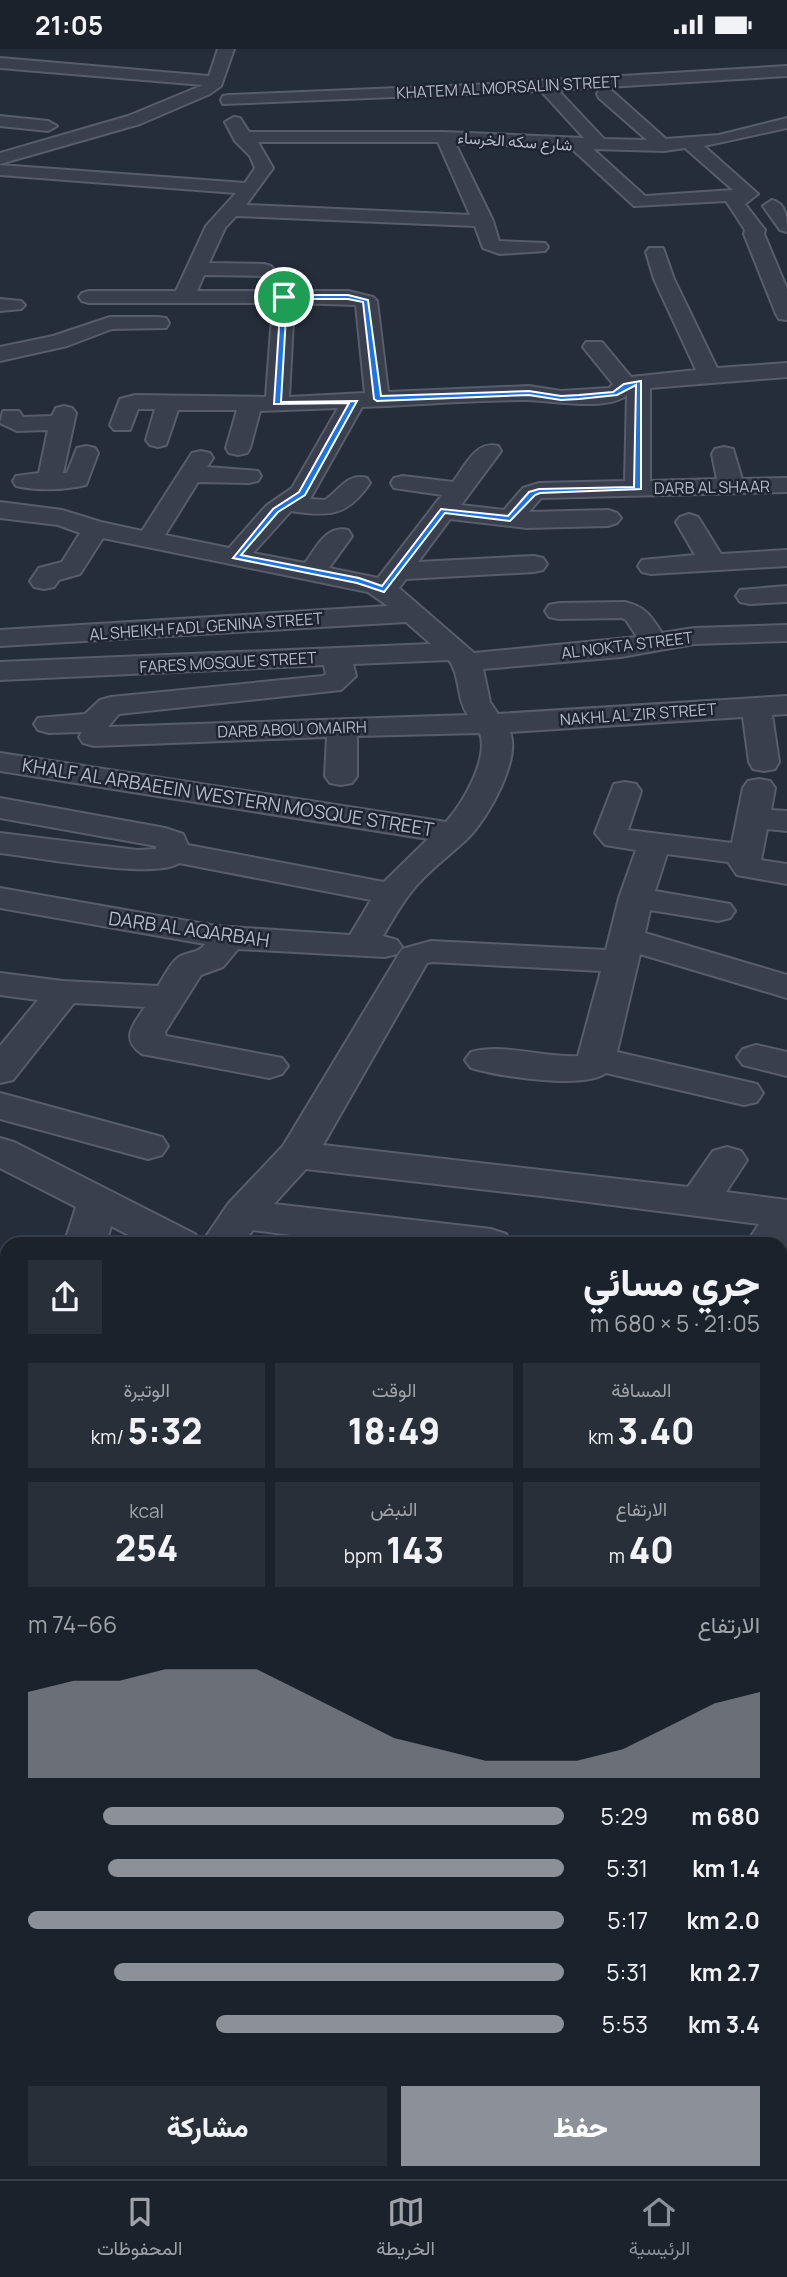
<!DOCTYPE html>
<html lang="ar">
<head>
<meta charset="utf-8">
<style>
  :root { --surface:#1c222c; --page:#292f38; --text:#f1f3f6; --muted:#a0a4a9; --line:#3a3f48; --accent:#8c9099 }
  body { margin:0; font-family:Manrope,Vazirmatn,sans-serif; background:var(--page); color:var(--text); direction:rtl; height:100vh; display:flex; flex-direction:column; font-size:26px; white-space:nowrap }
  * { box-sizing:border-box; margin:0 }
  p { font-size:23px; color:var(--muted) }
  .icon { flex:none; width:38px; height:38px; fill:none; stroke:currentColor; stroke-width:2; stroke-linecap:round; stroke-linejoin:round }
  .map { position:relative; flex:1; overflow:hidden; direction:ltr }
  .details { position:absolute; left:0px; top:1188px; width:788px; height:943px; display:flex; flex-direction:column; background:var(--surface); border-radius:21px 21px 0 0; box-shadow:0 2px 5px #0004,0 0 0 2px var(--line); direction:rtl }
  .details>* { flex:none }
  .pin { position:absolute; display:grid; place-items:center; width:60px; height:60px; color:#fff; margin:-30px; border:4px solid #fff; border-radius:50%; box-shadow:0 2px 7px #0007 }
  .round { display:grid; place-items:center; flex:none; width:74px; height:74px; border-radius:0px; background:var(--page) }
  .overview { display:flex; align-items:center; justify-content:space-between; height:119px; padding:0 28px }
  h1 { font-size:38px; font-weight:800; line-height:52px }
  .figures { display:grid; grid-template-columns:repeat(3,1fr); gap:10px; height:119px; padding:7px 28px }
  .figures div { display:grid; align-content:center; border-radius:0px; background:var(--page); text-align:center }
  .figures b { font-size:35px; font-weight:800 }
  .figures small { font-size:19px; font-weight:400 }
  .figures p { font-size:19px }
  .chart { height:196px; padding:14px 28px }
  .chart p { display:flex; justify-content:space-between }
  .chart svg { width:100%; height:126px; margin-top:7px; fill:var(--accent); opacity:.7 }
  .primary-button { display:flex; gap:14px; margin-top:auto; padding:14px 28px }
  .primary-button a { flex:1; height:80px; border-radius:0px; background:var(--accent); color:#fff; font-size:28px; font-weight:800; line-height:80px; text-align:center }
  .primary-button a+a { background:var(--page); color:var(--text) }
  ul { padding:0 28px; list-style:none; font-size:23px }
  li { display:grid; grid-template-columns:112px 84px 1fr; align-items:center; height:52px }
  li i { height:18px; border-radius:9px; background:var(--accent) }
  .status { display:flex; justify-content:space-between; align-items:center; height:49px; padding:0 35px; background:var(--surface); direction:ltr }
  .status svg { height:19px; fill:currentColor }
  .tabs { display:flex; justify-content:space-around; align-items:center; height:98px; border-top:2px solid var(--line); background:var(--surface); font-size:19px; color:var(--muted) }
  .tabs a { display:grid; justify-items:center; gap:4px }
  .tabs .selected { color:var(--accent) }
  .map>svg:first-child { display:block }
  .lines { fill:none; stroke-linecap:round; stroke-linejoin:round }
  .minor-casing { stroke:#575d6a; stroke-width:4 }
  .minor { fill:#393f4c; fill-rule:evenodd }
  .route { fill:#1a73e8; stroke:#fff; stroke-width:2; fill-rule:evenodd }
  .labels { text-anchor:middle; dominant-baseline:central; stroke-width:5; stroke-linejoin:round; paint-order:stroke }
  .far-street-label { font-size:16px; fill:#b5bac7; stroke:#1e2431 }
  .street-label { font-size:19px; fill:#b5bac7; stroke:#1e2431 }
</style>
</head>
<body>
<div class="status"><b>21:05</b><svg viewBox="0 0 49 12"><path d="M0 12V9h3v3zM5 12V6h3v6zM10 12V3h3v9zM15 12V0h3v12zM26 1h20v11H26zM47 4h2v5h-2z"/></svg></div>
<div class="map">
<svg width="787" height="2130" viewBox="0 0 787 2130">
  <rect width="100%" height="100%" fill="#252d3b"/>
  <g class="lines">
    <defs>
      <path id="minor" d="M218,0H234L221,37L210,45L140,75L0,115V104L128,67L203,36L0,19V9L209,27Z
        M787,17V27L558,41L604,90L647,91L599,49L597,45L599,41H611L666,90L719,86L787,69V79L704,97L758,145L745,155L765,181L764,185L787,240V271L779,270L776,265L744,185L745,181L726,152L634,157L571,99L455,94L493,172L499,192L545,194L548,198L545,202L500,205L483,199L475,177L236,167L225,179L209,214L264,215L271,217L274,221L271,225L264,227L204,226L197,242H348L373,248L377,252L388,343L529,337L561,342L609,339L613,335L583,298L586,293H602L631,328L696,321L654,230L646,203L649,199H663L674,230L717,319L787,314V328L650,339V432L717,430L712,405L715,400L724,398L733,400L742,430L787,429V443L541,449L529,463L608,461L617,464L621,469L617,474L608,477L527,479L450,470L418,513L534,507L543,509L547,515L543,521L534,523L406,530L399,539L474,604L637,588L626,571L622,569L559,570L549,568L545,562L549,556L559,554L625,553C646,558 651,567 662,584L694,579L787,576V592L694,595L621,608L483,620L490,653L498,665L787,647V665L772,666L779,713L775,720L764,722L753,720L749,713L743,668L510,683C521,710 488,770 467,790C451,805 431,820 416,837C403,852 393,870 383,887L397,891L402,898L397,905L385,908L238,900L223,918L201,926L165,983L166,987L282,1009L288,1017L282,1025L269,1029L142,1005C120,990 133,976 145,958L74,954L13,1031L0,1034V997L38,951L0,946V924L63,932L158,937C164,928 170,914 179,908C189,902 198,905 205,895L0,859V839L216,877L350,886L371,851L179,814C155,831 35,808 0,804V784L137,801L156,800V797L0,769V749L165,779L183,785L188,796L384,833L428,790L0,722V704L446,773C463,754 489,710 480,684L357,687V727L352,734L341,736L330,734L325,727L327,688L94,697L83,694L79,688L82,683L49,684L38,681L34,675L38,669L85,665L100,651L111,648L323,627L326,625L324,616L0,631V613L431,595L406,573L0,597V581L388,557L368,543L103,489L80,525L59,531L54,538L44,540L34,538L30,532L39,519L62,513L80,484L58,476L0,469V453L62,461L101,473L142,482L192,404L201,402L210,404L213,409L207,418L258,422L261,427L258,432L249,434L198,433L165,486L229,499L266,457L292,439L338,359L260,362L250,399L247,404L238,406L229,404L226,399L237,361H178L166,396L158,398L150,396L146,391L155,360H138L130,381H114L110,376L120,350L135,346L266,348L273,254H89L82,252L79,248L82,244L89,242H176L206,177L236,144L0,126V116L245,134L255,119L250,107L235,92L225,73L234,68L240,69L249,83H444L584,89L541,42L223,55L221,51L223,47L229,46L471,36ZM258,93H438L470,166L246,156L273,119ZM685,99L733,141L645,147L593,100L664,102ZM294,254L356,256L365,344L289,348ZM627,346L625,432L539,434L523,439L504,461L461,456L501,402L498,397C476,391 465,417 453,433L403,427L394,429L391,434L394,439L442,446L378,529L329,519L352,487L348,481C326,476 317,498 305,514L253,504L291,462C329,468 348,467 370,434L367,429C347,424 340,441 325,451L310,450L362,358C416,356 471,351 526,351C550,351 606,363 627,346ZM449,611C461,628 456,649 468,666L108,678L119,665L341,641L356,627L353,615Z
        M0,67L48,72L57,77L48,82L0,77Z
        M772,151C787,155 787,169 787,183L780,181L763,157Z
        M0,250L21,252L25,256L21,260L0,262Z
        M110,268H158L166,269L169,274L166,279L112,280L67,297L0,312V298L53,287Z
        M64,357L72,359L76,364L63,424H67L77,399L86,397L95,399L98,404L86,436C65,441 37,442 16,437L13,432L16,427L39,424L48,381L17,382L0,374L3,362H19L23,368L52,367L56,359Z
        M689,465L698,468L721,505L787,501V517L651,525L642,523L638,517L642,511L695,506L676,473L680,468Z
        M787,537V553L750,555L740,553L736,547L740,541Z
        M759,730L770,732L775,739L771,761L787,762V782L767,780L761,811L787,815V835L737,826L728,813L667,805L655,842L730,855L735,862L730,869L718,872L650,861L645,884L787,926V949L640,905L617,1003L757,1035L763,1044L757,1053L744,1056L606,1024C583,1041 499,1027 471,1019L465,1011L471,1003C505,994 543,1009 578,1007L601,922L433,913L427,914L323,1096L688,1138L713,1102L727,1098L741,1102L747,1111L726,1143L787,1151V1197L782,1204H787V1234H780V1195H746L759,1175L550,1148L306,1120L274,1155L491,1180L506,1185L512,1195H361L253,1181L242,1195H146L111,1177L106,1195H64L76,1158L0,1119V1089L14,1093L195,1185L201,1195L228,1155L283,1097L402,900L431,892L606,901L619,849L636,801L605,796L595,784L614,735L625,733L636,735L641,742L628,781L732,794L743,739L748,732Z
        M756,996L787,1003V1027L743,1016L737,1008L743,1000Z
        M0,1044L162,1088L168,1097L162,1106L148,1110L0,1070Z
        M787,1295V1328L780,1330V1297Z
        M787,1361V1397L780,1399V1363Z
        M780,1497L787,1499V1539L780,1537Z
        M7,1688V1736L0,1738V1690Z
        M7,1772V1822L0,1825V1775Z
        M780,1789L787,1790V1840L780,1839Z
        M0,1903L7,1906V2124H37L38,2130H0Z
        M780,2100L787,2106V2130H734L733,2124H780Z
        M476,2124H538L539,2130H477Z"/>
    </defs>
    <use href="#minor" class="minor-casing"/>
    <use href="#minor" class="minor"/>
  </g>
  <path class="route" d="M284,246H348L368,251L381,347L529,342L561,347L579,346L613,343L624,335L641,332V440L540,444L535,446L510,472L445,464L384,543L357,534L233,509L273,460L299,443L349,354L274,355L281,248ZM287,250H348L363,253L374,350L377,352L529,346L561,351L579,350L617,346L636,336L634,438L539,440L529,443L508,467L441,460L382,537L359,529L241,506L278,463L305,446L357,352L281,353Z"/>
  <g class="labels">
    <g class="far-street-label">
      <text transform="translate(508 38) rotate(-3)">KHATEM AL MORSALIN STREET</text>
      <text transform="translate(515 92) rotate(4)">شارع سكه الخرساء</text>
      <text transform="translate(712 438) rotate(-1)">DARB AL SHAAR</text>
      <text transform="translate(206 577) rotate(-4)">AL SHEIKH FADL GENINA STREET</text>
      <text transform="translate(627 596) rotate(-7)">AL NOKTA STREET</text>
      <text transform="translate(228 613) rotate(-3)">FARES MOSQUE STREET</text>
      <text transform="translate(638 665) rotate(-4)">NAKHL AL ZIR STREET</text>
      <text transform="translate(292 680) rotate(-2)">DARB ABOU OMAIRH</text>
    </g>
    <g class="street-label">
      <text transform="translate(228 748) rotate(9)">KHALF AL ARBAEEIN WESTERN MOSQUE STREET</text>
      <text transform="translate(189 880) rotate(8)">DARB AL AQARBAH</text>
    </g>
  </g>
</svg>
<div class="pin" style="left:284px;top:248px;background:#1e9e55"><svg class="icon" aria-label="arrive" viewBox="0 0 24 24"><path d="M6 21V4h12l-3 4 3 4H6"/></svg></div>
<section class="details">
<div class="overview"><div><h1>جري مسائي</h1><p>21:05 · 5 × 680 m</p></div><a class="round"><svg class="icon" aria-label="share" viewBox="0 0 24 24"><path d="M12 15V3M7 8l5-5 5 5M5 13v7h14v-7"/></svg></a></div>
<div class="figures">
<div><p>المسافة</p><b>3.40<small> km</small></b></div>
<div><p>الوقت</p><b>18:49</b></div>
<div><p>الوتيرة</p><b>5:32<small> /km</small></b></div>
</div>
<div class="figures">
<div><p>الارتفاع</p><b>40<small> m</small></b></div>
<div><p>النبض</p><b>143<small> bpm</small></b></div>
<div><p>kcal</p><b>254</b></div>
</div>
<div class="chart"><p><span>الارتفاع</span>66–74 m</p>
<svg viewBox="0 0 160 44" preserveAspectRatio="none"><path d="M0 44V14L10 10L20 10L30 6L40 6L50 6L60 14L70 22L80 30L90 34L100 38L110 38L120 38L130 34L140 26L150 18L160 14V44z"/></svg>
</div>
<ul>
<li><b>680 m</b>5:29<i style="width:86%"></i></li>
<li><b>1.4 km</b>5:31<i style="width:85%"></i></li>
<li><b>2.0 km</b>5:17<i style="width:100%"></i></li>
<li><b>2.7 km</b>5:31<i style="width:84%"></i></li>
<li><b>3.4 km</b>5:53<i style="width:65%"></i></li>
</ul>
<div class="primary-button"><a>حفظ</a><a>مشاركة</a></div>
</section>
</div>
<nav class="tabs">
<a class="selected"><svg class="icon" aria-label="home" viewBox="0 0 24 24"><path d="M3 11l9-7 9 7M6 9v11h12V9"/></svg>الرئيسية</a>
<a><svg class="icon" aria-label="map" viewBox="0 0 24 24"><path d="M3 6l6-2 6 2 6-2v14l-6 2-6-2-6 2zM9 4v14M15 6v14"/></svg>الخريطة</a>
<a><svg class="icon" aria-label="saved" viewBox="0 0 24 24"><path d="M7 4h10v16l-5-4-5 4z"/></svg>المحفوظات</a>
</nav>
</body>
</html>
